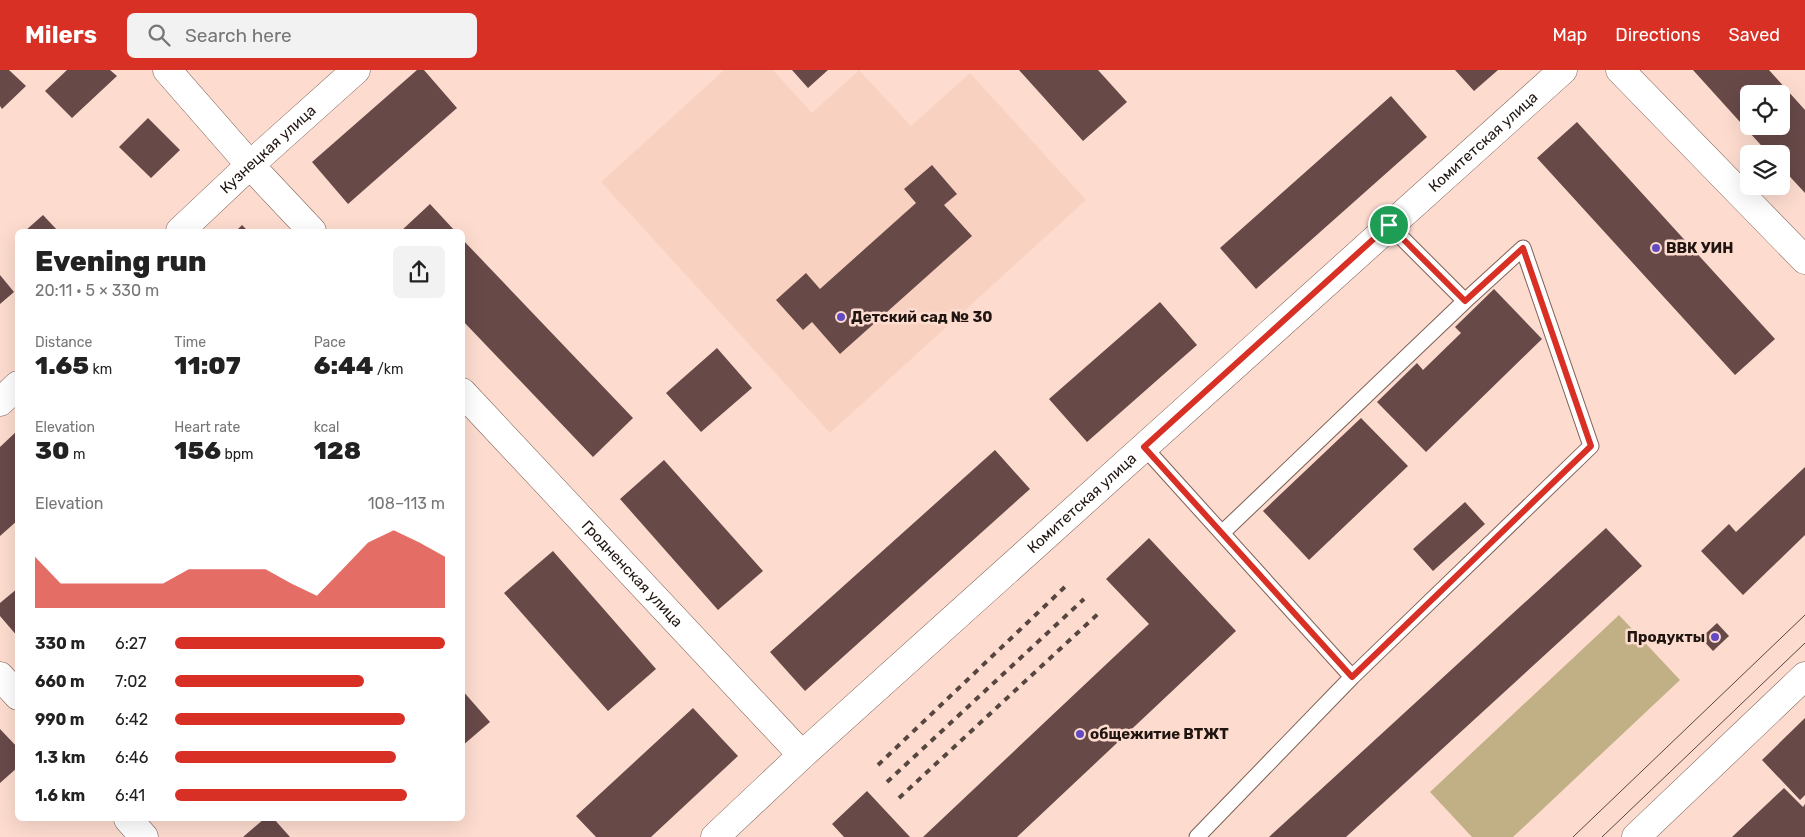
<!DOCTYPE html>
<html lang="en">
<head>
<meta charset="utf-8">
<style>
  :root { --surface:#fff; --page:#f2f2f2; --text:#222; --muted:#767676; --accent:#d93025 }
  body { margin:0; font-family:Rubik,sans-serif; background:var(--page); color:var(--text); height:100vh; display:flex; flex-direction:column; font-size:19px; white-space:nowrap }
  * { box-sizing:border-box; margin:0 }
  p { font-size:16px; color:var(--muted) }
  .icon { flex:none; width:28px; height:28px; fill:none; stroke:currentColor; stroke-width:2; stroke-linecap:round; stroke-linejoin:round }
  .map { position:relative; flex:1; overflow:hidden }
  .side { position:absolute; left:15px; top:159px; width:450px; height:592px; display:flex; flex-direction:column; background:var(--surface); border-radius:8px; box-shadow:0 5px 20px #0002 }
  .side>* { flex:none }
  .buttons { position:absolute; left:1740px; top:15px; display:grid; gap:10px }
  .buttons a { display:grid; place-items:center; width:50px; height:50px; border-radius:8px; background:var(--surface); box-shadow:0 5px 20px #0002; font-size:25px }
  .pin { position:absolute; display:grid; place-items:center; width:42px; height:42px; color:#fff; margin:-21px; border:2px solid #fff; border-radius:50%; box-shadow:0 1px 5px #0007 }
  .round { display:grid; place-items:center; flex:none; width:52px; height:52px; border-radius:8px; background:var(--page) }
  .overview { display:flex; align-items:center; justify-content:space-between; height:85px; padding:0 20px }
  h1 { font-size:28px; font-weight:800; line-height:38px }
  .stats { display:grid; grid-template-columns:repeat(3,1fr); gap:8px; height:85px; padding:5px 20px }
  .stats div { display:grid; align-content:center }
  .stats b { font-size:25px; font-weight:800 }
  .stats small { font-size:14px; font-weight:400 }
  .stats p { font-size:14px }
  .chart { height:140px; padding:10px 20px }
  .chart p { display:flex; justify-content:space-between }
  .chart svg { width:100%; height:90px; margin-top:5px; fill:var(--accent); opacity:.7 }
  ul { padding:0 20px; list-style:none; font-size:16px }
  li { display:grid; grid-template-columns:80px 60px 1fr; align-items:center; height:38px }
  li i { height:12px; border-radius:6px; background:var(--accent) }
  header { display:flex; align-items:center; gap:30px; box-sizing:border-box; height:70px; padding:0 25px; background:var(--accent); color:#fff }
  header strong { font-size:24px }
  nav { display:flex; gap:28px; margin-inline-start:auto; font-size:18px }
  .search { width:350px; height:45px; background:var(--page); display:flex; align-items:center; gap:12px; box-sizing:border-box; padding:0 18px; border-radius:8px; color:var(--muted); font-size:19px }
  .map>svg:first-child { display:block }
  .built { fill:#f9d1c0 }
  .green { fill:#c1b085 }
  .building { fill:#674948; fill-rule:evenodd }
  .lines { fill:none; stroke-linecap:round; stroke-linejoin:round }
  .lane-casing { stroke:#7d6055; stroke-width:17 }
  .street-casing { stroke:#7d6055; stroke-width:29 }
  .secondary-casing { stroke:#7d6055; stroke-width:29 }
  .lane { stroke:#fff; stroke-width:15 }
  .street { stroke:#fff; stroke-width:28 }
  .secondary { stroke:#fff; stroke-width:28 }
  .tram { stroke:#57463f; stroke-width:1 }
  .rail { stroke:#57463f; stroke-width:4; stroke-dasharray:6 6; stroke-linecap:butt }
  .route-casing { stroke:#fff; stroke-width:10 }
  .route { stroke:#d93025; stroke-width:6 }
  .poi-dot { fill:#6349c2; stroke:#fddccf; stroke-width:2 }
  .labels { text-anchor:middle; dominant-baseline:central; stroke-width:5; stroke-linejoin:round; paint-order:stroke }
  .street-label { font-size:15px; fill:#201510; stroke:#fddccf }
  .poi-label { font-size:15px; font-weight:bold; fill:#201510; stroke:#fddccf; text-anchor:start }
</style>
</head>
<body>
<header>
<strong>Milers</strong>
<div class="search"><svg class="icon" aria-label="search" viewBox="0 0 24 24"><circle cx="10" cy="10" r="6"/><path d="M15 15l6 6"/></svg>Search here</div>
<nav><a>Map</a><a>Directions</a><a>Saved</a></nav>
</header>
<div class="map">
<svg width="1805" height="767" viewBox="0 0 1805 767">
  <rect width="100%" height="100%" fill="#fddccf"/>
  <path class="built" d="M724,0H773L812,43L859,0L911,56L970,3L1086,130L830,363L601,112Z"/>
  <path class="green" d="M1619,545L1680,610L1513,767H1472L1430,722Z"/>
  <path class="building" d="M0,0H9L26,16L2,39L0,36Z
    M67,0H110L117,6L72,48L45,21Z
    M417,0H424L457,38L348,134L312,92Z
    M792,0H828L808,18Z
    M1019,0H1098L1127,32L1083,71Z
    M1455,0H1498L1474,21Z
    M1693,0H1769L1805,40V123L1781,97V84H1769ZM1749,24H1781V56H1749Z
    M1391,26L1427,67L1256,219L1220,178Z
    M148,48L180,80L151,108L119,77Z
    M1577,52L1775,269L1735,305L1537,88Z
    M932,95L957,124L944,135L972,166L840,284L812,252L803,260L776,230L806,203L820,219L916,133L904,119Z
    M430,134L455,161H401Z
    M43,145L58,161H25Z
    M242,155L248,161H236Z
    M462,169L633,348L593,387L462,250Z
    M0,205L14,222L0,234Z
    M1494,219L1542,269L1426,382L1377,332L1417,293L1423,300L1461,263L1455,257Z
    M1160,232L1197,275L1087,372L1049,329Z
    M717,278L752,318L701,362L666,323Z
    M1361,348L1408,396L1309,490L1263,441Z
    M18,360V450L0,466V377Z
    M995,380L1030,419L805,621L770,582Z
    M664,390L763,501L718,540L620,429Z
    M1805,397V465L1743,525L1701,481L1729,454L1736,462Z
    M1465,432L1485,454L1433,501L1413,479Z
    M1606,458L1642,496L1346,767H1269Z
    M1149,468L1236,561L1017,767H923L1149,554L1106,509Z
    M553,481L656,599L608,641L504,523Z
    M18,518V567L0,546V533Z
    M1717,553L1729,566L1713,581L1701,568Z
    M462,620L490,652L462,676Z
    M693,638L738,686L651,767H596L576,746Z
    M1805,648V725L1800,730L1762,690Z
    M0,659L18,678V697L0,713Z
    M1784,718L1803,737L1805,734V767H1732Z
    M867,721L910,767H844L832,754Z
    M264,749H274L290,767H243Z"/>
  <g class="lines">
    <defs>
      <path id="lane" d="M1144,377L1352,607
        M1222,463L1465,231
        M1197,767L1352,607L1591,376L1523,178L1465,231L1389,155"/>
      <g id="street">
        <path d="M167,0L250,95L312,161"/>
        <path d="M1620,0L1805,190"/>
        <path id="s1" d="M462,322L802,685"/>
        <path d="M0,606L18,626"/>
        <path d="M128,749L144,767"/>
        <path id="s2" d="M715,767L802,685L1563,0"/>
        <path d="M1636,767L1805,606"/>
      </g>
      <g id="secondary">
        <path id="s3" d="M180,161L250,95L356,0"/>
        <path d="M0,332L18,315"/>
      </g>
    </defs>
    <use href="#lane" class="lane-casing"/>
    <use href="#street" class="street-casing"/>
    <use href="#secondary" class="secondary-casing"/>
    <use href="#lane" class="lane"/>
    <use href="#street" class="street"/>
    <use href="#secondary" class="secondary"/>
    <path class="tram" d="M1573,767L1805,545
      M1602,767L1805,573"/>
    <path class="rail" d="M878,695L1069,513
      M887,712L1084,529
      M899,728L1100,542"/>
  </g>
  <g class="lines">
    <defs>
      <path id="route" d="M1389,155L1465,231L1523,178L1591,376L1352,607L1144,377Z"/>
    </defs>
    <use href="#route" class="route-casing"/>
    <use href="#route" class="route"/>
  </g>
  <g class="poi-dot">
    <circle cx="1656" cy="178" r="5"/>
    <circle cx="841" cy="247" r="5"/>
    <circle cx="1715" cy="567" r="5"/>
    <circle cx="1080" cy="664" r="5"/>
  </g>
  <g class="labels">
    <g class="street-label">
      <text stroke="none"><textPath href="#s2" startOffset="1036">Комитетская улица</textPath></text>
      <text stroke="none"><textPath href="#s3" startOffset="120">Кузнецкая улица</textPath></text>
      <text stroke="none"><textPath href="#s2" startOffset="496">Комитетская улица</textPath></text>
      <text stroke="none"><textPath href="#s1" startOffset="249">Гродненская улица</textPath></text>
    </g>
    <g class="poi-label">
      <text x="1666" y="178">ВВК УИН</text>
      <text x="851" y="247">Детский сад № 30</text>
      <text x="1705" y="567" text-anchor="end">Продукты</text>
      <text x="1090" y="664">общежитие ВТЖТ</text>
    </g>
  </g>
</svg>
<div class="buttons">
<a><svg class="icon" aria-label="locate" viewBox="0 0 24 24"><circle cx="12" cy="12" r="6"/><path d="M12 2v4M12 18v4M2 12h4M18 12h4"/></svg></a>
<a><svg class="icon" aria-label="layers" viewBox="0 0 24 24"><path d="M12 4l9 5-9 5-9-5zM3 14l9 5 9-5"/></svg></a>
</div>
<div class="pin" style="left:1389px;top:155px;background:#1e9e55"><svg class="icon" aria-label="arrive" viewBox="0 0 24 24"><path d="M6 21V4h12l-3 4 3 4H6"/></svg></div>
<section class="side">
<div class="overview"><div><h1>Evening run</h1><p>20:11 · 5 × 330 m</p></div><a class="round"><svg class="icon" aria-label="share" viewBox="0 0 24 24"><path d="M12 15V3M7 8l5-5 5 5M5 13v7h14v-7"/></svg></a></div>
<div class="stats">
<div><p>Distance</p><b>1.65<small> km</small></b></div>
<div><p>Time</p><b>11:07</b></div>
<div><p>Pace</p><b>6:44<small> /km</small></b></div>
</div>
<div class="stats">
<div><p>Elevation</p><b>30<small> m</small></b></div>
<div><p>Heart rate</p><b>156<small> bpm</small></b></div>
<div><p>kcal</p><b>128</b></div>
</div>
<div class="chart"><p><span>Elevation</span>108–113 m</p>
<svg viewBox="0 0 160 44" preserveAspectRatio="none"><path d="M0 44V19L10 32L20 32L30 32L40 32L50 32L60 25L70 25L80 25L90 25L100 32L110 38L120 25L130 12L140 6L150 12L160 19V44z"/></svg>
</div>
<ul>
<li><b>330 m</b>6:27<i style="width:100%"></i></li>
<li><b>660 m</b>7:02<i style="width:70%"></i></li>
<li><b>990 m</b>6:42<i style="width:85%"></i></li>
<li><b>1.3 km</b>6:46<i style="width:82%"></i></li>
<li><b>1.6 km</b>6:41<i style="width:86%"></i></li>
</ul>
</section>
</div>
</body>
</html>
